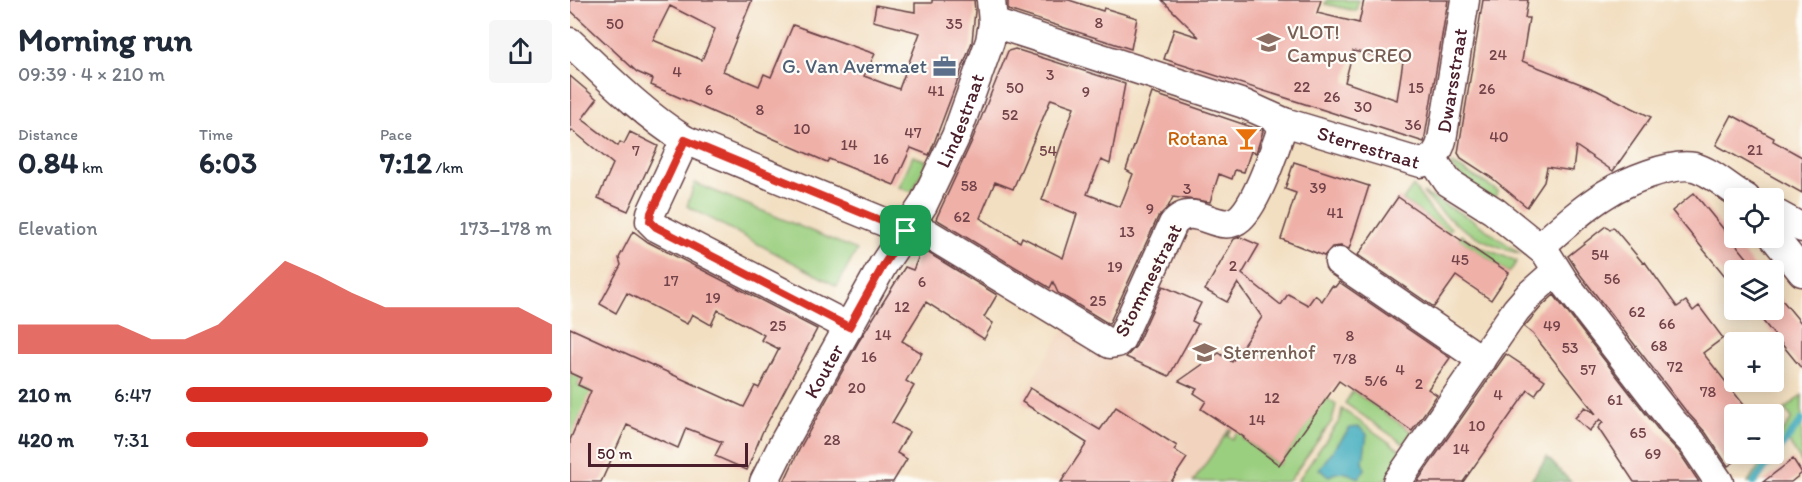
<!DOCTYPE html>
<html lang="en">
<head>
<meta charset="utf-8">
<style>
  :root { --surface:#fff; --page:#f6f6f7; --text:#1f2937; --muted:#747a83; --accent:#d93025 }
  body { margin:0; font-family:Itim,sans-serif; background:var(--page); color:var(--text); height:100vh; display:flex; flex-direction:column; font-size:22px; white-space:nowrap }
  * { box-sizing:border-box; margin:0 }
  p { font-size:20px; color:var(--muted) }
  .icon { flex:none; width:33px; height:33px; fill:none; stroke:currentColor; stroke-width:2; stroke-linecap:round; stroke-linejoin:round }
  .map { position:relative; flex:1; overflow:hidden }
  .side { display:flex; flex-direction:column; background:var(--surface); width:570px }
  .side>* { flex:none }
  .tools { position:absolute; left:1154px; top:188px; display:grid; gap:12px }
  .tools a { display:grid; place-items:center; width:60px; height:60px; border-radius:6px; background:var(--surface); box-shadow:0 3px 15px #0003; font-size:30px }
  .scale { position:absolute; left:18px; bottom:15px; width:160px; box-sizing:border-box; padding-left:6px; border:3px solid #4a1f2b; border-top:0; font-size:16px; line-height:21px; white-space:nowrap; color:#4a1f2b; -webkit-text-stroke:4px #fdfcf7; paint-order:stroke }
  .pin { position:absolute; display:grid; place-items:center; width:51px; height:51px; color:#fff; margin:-26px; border-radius:12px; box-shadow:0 3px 9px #0006 }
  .round { display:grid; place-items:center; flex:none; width:63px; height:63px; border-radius:6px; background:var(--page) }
  .headline { display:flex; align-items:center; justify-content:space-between; height:102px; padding:0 18px }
  h1 { font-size:33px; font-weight:800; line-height:45px }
  .figures { display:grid; grid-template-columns:repeat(3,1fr); gap:9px; height:102px; padding:6px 18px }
  .figures div { display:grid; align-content:center }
  .figures b { font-size:30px; font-weight:800 }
  .figures small { font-size:16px; font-weight:400 }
  .figures p { font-size:16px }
  .chart { height:168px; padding:12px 18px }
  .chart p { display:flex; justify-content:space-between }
  .chart svg { width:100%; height:108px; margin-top:6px; fill:var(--accent); opacity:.7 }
  ul { padding:0 18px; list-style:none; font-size:20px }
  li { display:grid; grid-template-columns:96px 72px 1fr; align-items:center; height:45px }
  li i { height:15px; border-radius:8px; background:var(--accent) }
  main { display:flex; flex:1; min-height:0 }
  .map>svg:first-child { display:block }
  .built { fill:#f2d4be }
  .green { fill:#9bcf80; stroke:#727756; stroke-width:1.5; fill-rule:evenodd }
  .forest { fill:#7cb26e; stroke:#63684c; stroke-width:1.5 }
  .water { fill:#3facbd; stroke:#446674; stroke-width:1.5 }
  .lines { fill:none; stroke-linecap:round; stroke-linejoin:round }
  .stream { stroke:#3facbd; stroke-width:7 }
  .building { fill:#efb0a8; fill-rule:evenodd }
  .minor-casing { stroke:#633c41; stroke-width:31 }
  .minor { stroke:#fff; stroke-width:28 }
  .route-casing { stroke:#fff; stroke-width:12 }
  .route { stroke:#d93025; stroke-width:8 }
  .labels { text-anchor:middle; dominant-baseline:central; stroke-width:4.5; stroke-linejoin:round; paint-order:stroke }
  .number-label { font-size:16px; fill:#73434a }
  .education-label { font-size:20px; fill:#785e54; stroke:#fdfcf7; text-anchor:start }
  .service-label { font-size:20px; fill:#4e5e75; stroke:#fdfcf7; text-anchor:end }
  .street-label { font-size:20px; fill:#4a1f2b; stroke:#fdfcf7 }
  .food-label { font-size:20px; fill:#c56008; stroke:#fdfcf7; text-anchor:end }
</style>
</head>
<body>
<main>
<section class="side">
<div class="headline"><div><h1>Morning run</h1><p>09:39 · 4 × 210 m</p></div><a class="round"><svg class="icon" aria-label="share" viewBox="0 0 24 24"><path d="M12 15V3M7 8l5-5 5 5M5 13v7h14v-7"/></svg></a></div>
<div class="figures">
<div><p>Distance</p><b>0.84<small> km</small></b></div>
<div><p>Time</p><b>6:03</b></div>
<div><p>Pace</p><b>7:12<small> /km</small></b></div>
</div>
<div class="chart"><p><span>Elevation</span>173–178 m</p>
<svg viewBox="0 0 160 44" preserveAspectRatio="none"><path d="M0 44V32L10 32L20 32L30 32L40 38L50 38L60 32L70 19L80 6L90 12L100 19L110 25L120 25L130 25L140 25L150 25L160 32V44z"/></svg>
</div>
<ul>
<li><b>210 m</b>6:47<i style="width:100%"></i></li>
<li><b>420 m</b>7:31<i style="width:66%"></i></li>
</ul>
</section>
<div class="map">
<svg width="1232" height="482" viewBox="0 0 1232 482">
  <rect width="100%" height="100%" fill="#fdfcf7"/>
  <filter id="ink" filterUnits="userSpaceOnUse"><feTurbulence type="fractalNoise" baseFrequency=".0167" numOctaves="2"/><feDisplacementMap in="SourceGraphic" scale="12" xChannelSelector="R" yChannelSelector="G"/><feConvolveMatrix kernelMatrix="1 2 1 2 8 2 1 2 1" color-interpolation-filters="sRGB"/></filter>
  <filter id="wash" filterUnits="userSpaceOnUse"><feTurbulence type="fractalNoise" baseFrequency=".008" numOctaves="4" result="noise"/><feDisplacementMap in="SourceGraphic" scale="24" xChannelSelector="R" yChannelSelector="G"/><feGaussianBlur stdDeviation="1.35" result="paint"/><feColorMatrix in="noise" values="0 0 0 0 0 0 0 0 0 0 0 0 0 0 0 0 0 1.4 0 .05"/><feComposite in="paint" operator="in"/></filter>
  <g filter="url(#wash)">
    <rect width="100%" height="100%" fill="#f2dec0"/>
    <path class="built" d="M620,224L663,241L666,236L688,246L668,283L715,349L623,482H483L513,440L450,400L496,326L542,355L556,356L615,227Z"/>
    <path class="green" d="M757,0H788L786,11L755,4Z
      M343,156L357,161L342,192L329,187Z
      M883,164L928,191L922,202L880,166Z
      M125,183L287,250L267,286L117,206Z
      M843,186L862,212L881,228L878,232L833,200Z
      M853,193L901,219L951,254C909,242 882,226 853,193Z
      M891,235L910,247L947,261L939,273L889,239Z
      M738,321L657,436L662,439L713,368L766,405L762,421L720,480L717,482H623L715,349ZM715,380L750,406L709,465L673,439Z
      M0,373L11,378L8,385L30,395L32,425L11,415L6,427L14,430L0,457Z
      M783,391L842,432L834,444L775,403Z
      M1232,395V463L1217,439L1188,482H1178L1198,453H1203V446L1222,418L1215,409Z
      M772,409L837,455L823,475L811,482H727L770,420Z"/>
    <path class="forest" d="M977,457L1001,482H960Z"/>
    <path class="water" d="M789,427L797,434L793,461L795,469L789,478C777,473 770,469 759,476L749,469L780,428Z"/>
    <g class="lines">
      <path class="stream" d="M1184,482L1232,420"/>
    </g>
    <g id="blocks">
      <path class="building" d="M0,0H182L153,71L189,86L194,74L201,77L223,25L305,54L294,76L329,89L350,33L303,21L306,5L345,12V3H362V0H404L405,11L402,42L364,143L359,155L341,148L324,185L259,159L257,162L243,156L81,85L83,79L67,72L0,10ZM100,6L145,29L132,60L83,40Z
        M438,0H499L533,11L534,8L567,18L561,49L438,10Z
        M592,0H751L747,13L789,23L794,0H878L854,142L594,59L604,29L629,37ZM783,51L833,61L827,100L775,82Z
        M913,0H958L955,18H959L952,61L1026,90L1081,117L1043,171L1006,146L1003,171L977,167L974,182L957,207L922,178L891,158L888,153Z
        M445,49L555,84L540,164L531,160L517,194L550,207L563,174L556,170L582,93L693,131L686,153L681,151L674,172L665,170L662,179L649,174L640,202L603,197L598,207L588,217L539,324L488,293L483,282L480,288L366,219L401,143L438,51ZM481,99L504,107L472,200L507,214L493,258L452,237L450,242L410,218L425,182L443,189Z
        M0,76L27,99L12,119L48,146L50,142L54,144L60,132L88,146L58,211L28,198L43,164L2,130L0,133Z
        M1162,115L1204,138L1203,141L1232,157V193L1146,145Z
        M724,162L799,186L779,249L771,246L762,247L754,256L711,239L726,193L715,189Z
        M1124,193L1187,270H1164V287L1102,211Z
        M828,197L939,273L921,300L886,276L864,307L788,255Z
        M1036,226L1040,230L1043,227L1073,263L1075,262L1107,307L1116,301L1123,311L1129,306L1153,338L1133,353L1181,414H1164V462L1158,466L1136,433L1116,411L1009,273L998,256Z
        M63,231L78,242L247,329L192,433L177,470L145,456L152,442L116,428L108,448L57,425L31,482H0V440L21,391L8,385L11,378L0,373V328L174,407L185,386L189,388L209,349L191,340L194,335L148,310L141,325L122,314L117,324L57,293L46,313L30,304L51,265L49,258Z
        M670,237L689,245L672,274L711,305L718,294L738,305L745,295L752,301L762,286L765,287L769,282L880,358L858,389L867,395L842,431L769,381L709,465L673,438L674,437L631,409L636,401L624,393L627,389L609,381L649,353L662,362L692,317L668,283L657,302L635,290L664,239Z
        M352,249L427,295L414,317L423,323L414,339L356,302L332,341L352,353L336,381L344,386L322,423L339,432L327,453L337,459L323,482H214L229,450L289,341L335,267L343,270Z
        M593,286L631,303L622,321L628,324L599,376L556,357L566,346Z
        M1203,289L1232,324V369L1183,309H1203Z
        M984,295L1090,432L1109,452L1129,482H1064L1028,428L1033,422L1030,419L1019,431L1005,418L1015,407L1026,414L963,334L954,327L972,306Z
        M936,354L975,380L965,395L958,390L893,482H847Z
        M460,388L530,430L546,407L607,446L604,450L617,458L601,482H491L517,443L452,402Z
        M1223,459L1232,473L1221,482H1193Z"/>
    </g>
  </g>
  <g filter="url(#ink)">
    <use href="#blocks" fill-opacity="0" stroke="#633c41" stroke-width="1.5"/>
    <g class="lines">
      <defs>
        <g id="minor">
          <path id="s1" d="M423,23L674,104L714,122L851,163C863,160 869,152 872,140L895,0"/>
          <path d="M0,42C37,77 72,113 115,140L336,231L357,233L540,344L547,343L551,339L603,224C624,198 649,237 670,218C688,202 706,146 714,122"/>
          <path d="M115,140L81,213L80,221L86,227L279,327"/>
          <path d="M862,158L878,182L924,211L976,253L995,283L1103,422L1122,442L1149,482"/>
          <path d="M1203,212L1232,228"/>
          <path d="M1203,236L1232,272"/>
          <path d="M970,247C990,229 1013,208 1036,194C1055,182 1101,162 1124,167C1143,172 1159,189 1176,198"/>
          <path d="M769,262L912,360"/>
          <path id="s2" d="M194,482L214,442L313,265L353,205L386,136L420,41L423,23L421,0"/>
          <path d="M827,482L946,310L960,294L986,271"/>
        </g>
      </defs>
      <use href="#minor" class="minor-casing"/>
      <use href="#minor" class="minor"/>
    </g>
  </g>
  <g class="lines" filter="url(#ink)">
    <defs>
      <path id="route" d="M115,140L336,231L313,266L279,327L86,227L80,221L81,213Z"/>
    </defs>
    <use href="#route" class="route-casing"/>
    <use href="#route" class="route"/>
  </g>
  <defs>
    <symbol id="school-bare" viewBox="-9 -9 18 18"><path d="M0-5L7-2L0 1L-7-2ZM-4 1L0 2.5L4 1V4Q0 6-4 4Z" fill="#8d6e63" stroke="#fdfcf7" stroke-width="2.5" paint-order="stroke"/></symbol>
    <symbol id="office-bare" viewBox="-9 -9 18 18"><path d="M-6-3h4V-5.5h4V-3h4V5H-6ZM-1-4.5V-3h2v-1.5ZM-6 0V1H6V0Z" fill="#5c6f8a" stroke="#fdfcf7" stroke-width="2.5" paint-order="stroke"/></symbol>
    <symbol id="bar-bare" viewBox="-9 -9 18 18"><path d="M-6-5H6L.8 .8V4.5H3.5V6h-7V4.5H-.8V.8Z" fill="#e8710a" stroke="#fdfcf7" stroke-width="2.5" paint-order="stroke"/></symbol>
  </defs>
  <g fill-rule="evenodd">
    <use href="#school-bare" x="682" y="26" width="33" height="33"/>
    <use href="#office-bare" x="358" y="50" width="33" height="33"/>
    <use href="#bar-bare" x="660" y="122" width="33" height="33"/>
    <use href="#school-bare" x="618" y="336" width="33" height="33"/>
  </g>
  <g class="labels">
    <g class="number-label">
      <text x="529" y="22">8</text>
      <text x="45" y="23">50</text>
      <text x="384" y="23">35</text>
      <text x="928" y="54">24</text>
      <text x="107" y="71">4</text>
      <text x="480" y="74">3</text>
      <text x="732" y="86">22</text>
      <text x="445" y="87">50</text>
      <text x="846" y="87">15</text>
      <text x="917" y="88">26</text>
      <text x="139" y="89">6</text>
      <text x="366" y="90">41</text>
      <text x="516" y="91">9</text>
      <text x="762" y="96">26</text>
      <text x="793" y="106">30</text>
      <text x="190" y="109">8</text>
      <text x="440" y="114">52</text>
      <text x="843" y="124">36</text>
      <text x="232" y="128">10</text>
      <text x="343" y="132">47</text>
      <text x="929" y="136">40</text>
      <text x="279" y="144">14</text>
      <text x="1185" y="149">21</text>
      <text x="66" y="150">7</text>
      <text x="478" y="150">54</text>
      <text x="311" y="158">16</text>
      <text x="399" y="185">58</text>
      <text x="748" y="187">39</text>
      <text x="617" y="188">3</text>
      <text x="580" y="208">9</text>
      <text x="765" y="212">41</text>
      <text x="392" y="216">62</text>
      <text x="557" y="231">13</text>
      <text x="1030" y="254">54</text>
      <text x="890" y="259">45</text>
      <text x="663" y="265">2</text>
      <text x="545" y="266">19</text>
      <text x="1042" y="278">56</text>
      <text x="101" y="280">17</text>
      <text x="352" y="281">6</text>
      <text x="143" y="297">19</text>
      <text x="528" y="300">25</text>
      <text x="332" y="306">12</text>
      <text x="1067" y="311">62</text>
      <text x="1097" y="323">66</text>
      <text x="208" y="325">25</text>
      <text x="982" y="325">49</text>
      <text x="313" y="334">14</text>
      <text x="780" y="335">8</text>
      <text x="1089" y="345">68</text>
      <text x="1000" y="347">53</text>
      <text x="299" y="356">16</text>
      <text x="775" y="358">7/8</text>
      <text x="1105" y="366">72</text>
      <text x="830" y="369">4</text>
      <text x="1018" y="369">57</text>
      <text x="806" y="380">5/6</text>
      <text x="849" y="383">2</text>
      <text x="287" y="387">20</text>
      <text x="1138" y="391">78</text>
      <text x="928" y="394">4</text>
      <text x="702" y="397">12</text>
      <text x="1045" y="399">61</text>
      <text x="687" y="419">14</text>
      <text x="907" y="425">10</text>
      <text x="1068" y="432">65</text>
      <text x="262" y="439">28</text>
      <text x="891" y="448">14</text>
      <text x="1083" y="453">69</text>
    </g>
    <g class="education-label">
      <text x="717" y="32">VLOT!<tspan x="717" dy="23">Campus CREO</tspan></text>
      <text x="653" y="352">Sterrenhof</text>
    </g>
    <g class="service-label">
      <text x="357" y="66">G. Van Avermaet</text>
    </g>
    <g class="street-label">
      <text stroke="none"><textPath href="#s1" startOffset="544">Dwarsstraat</textPath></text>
      <text stroke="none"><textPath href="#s2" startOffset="412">Lindestraat</textPath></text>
      <text stroke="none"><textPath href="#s1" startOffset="396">Sterrestraat</textPath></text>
      <text transform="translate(578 280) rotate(-63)">Stommestraat</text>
      <text stroke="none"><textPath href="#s2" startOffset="126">Kouter</textPath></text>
    </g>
    <g class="food-label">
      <text x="658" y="138">Rotana</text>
    </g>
  </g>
</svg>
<div class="tools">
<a><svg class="icon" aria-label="locate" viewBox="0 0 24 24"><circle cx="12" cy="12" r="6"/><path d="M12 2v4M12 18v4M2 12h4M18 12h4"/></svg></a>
<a><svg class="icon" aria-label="layers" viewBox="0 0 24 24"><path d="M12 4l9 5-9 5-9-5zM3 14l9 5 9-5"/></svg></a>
<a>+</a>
<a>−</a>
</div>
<div class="scale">50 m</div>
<div class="pin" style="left:336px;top:231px;background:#1e9e55"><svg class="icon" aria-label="arrive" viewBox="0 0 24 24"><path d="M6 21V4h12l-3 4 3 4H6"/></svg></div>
</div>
</main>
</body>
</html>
